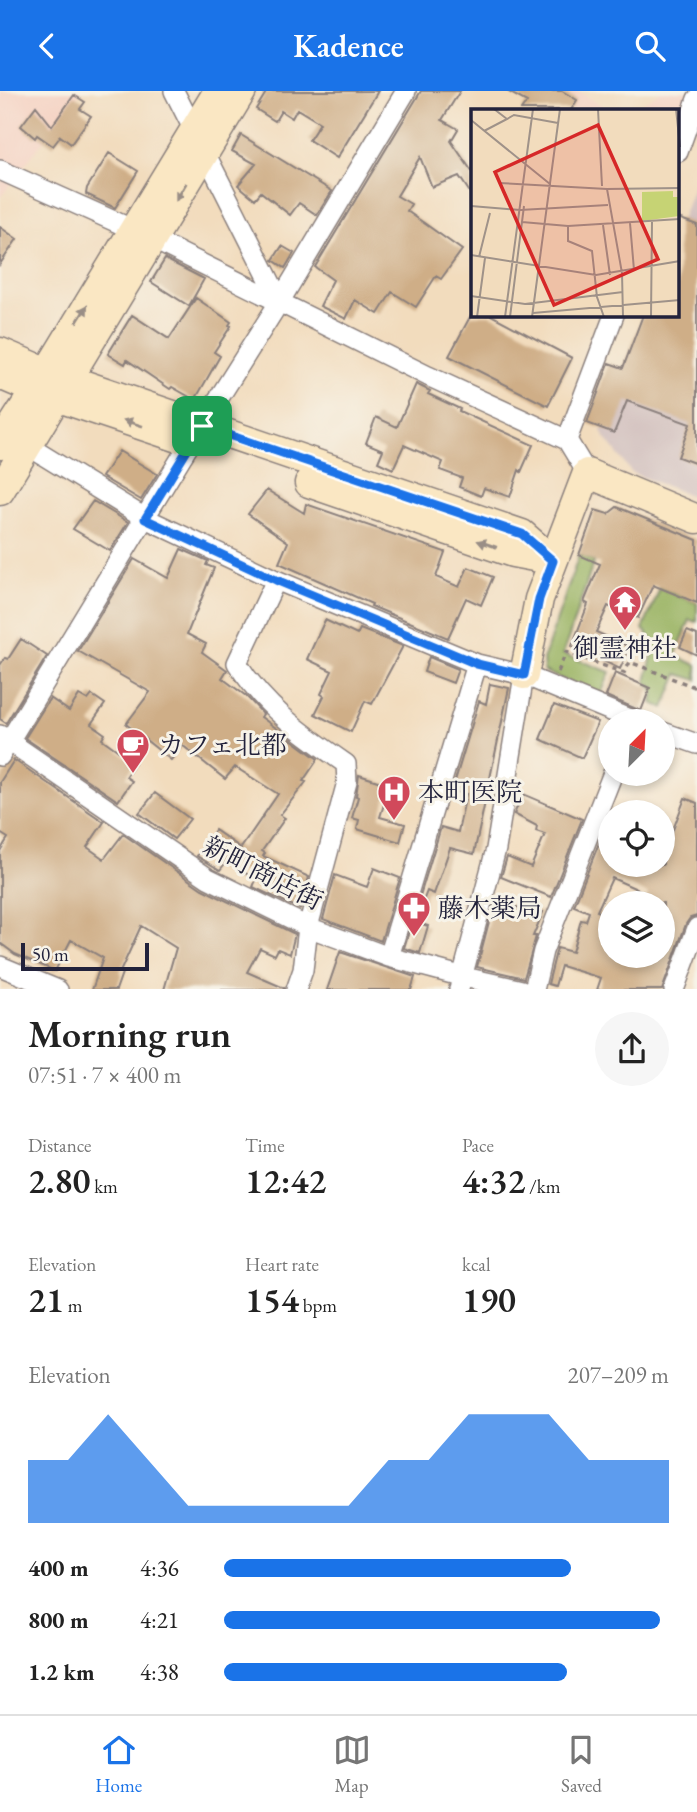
<!DOCTYPE html>
<html lang="en">
<head>
<meta charset="utf-8">
<style>
  :root { --surface:#fff; --page:#f6f6f6; --text:#222; --muted:#767676; --line:#e0e0e0; --accent:#1a73e8 }
  body { margin:0; font-family:"EB Garamond","Noto Serif JP",serif; background:var(--page); color:var(--text); height:100vh; display:flex; flex-direction:column; font-size:26px; white-space:nowrap }
  * { box-sizing:border-box; margin:0 }
  p { font-size:23px; color:var(--muted) }
  .icon { flex:none; width:38px; height:38px; fill:none; stroke:currentColor; stroke-width:2; stroke-linecap:round; stroke-linejoin:round }
  .map { position:relative; height:898px; overflow:hidden }
  .sheet { display:flex; flex-direction:column; background:var(--surface); flex:1 }
  .sheet>* { flex:none }
  .needle { width:46px; rotate:24deg }
  .fabs { position:absolute; left:598px; top:618px; display:grid; gap:14px }
  .fabs a { display:grid; place-items:center; width:77px; height:77px; border-radius:50%; background:var(--surface); box-shadow:0 4px 10px #0003; font-size:35px }
  .scale { position:absolute; left:21px; bottom:18px; width:128px; box-sizing:border-box; padding-left:7px; border:4px solid #22223b; border-top:0; font-size:19px; line-height:24px; white-space:nowrap; color:#22223b; -webkit-text-stroke:5px #f7f3e8; paint-order:stroke }
  .pin { position:absolute; display:grid; place-items:center; width:60px; height:60px; color:#fff; margin:-30px; border-radius:14px; box-shadow:0 4px 10px #0006 }
  .round { display:grid; place-items:center; flex:none; width:74px; height:74px; border-radius:37px; background:var(--page) }
  .head { display:flex; align-items:center; justify-content:space-between; height:119px; padding:0 28px }
  h1 { font-size:38px; font-weight:600; line-height:52px }
  .figures { display:grid; grid-template-columns:repeat(3,1fr); gap:10px; height:119px; padding:7px 28px }
  .figures div { display:grid; align-content:center }
  .figures b { font-size:35px; font-weight:600 }
  .figures small { font-size:19px; font-weight:400 }
  .figures p { font-size:19px }
  .chart { height:196px; padding:14px 28px }
  .chart p { display:flex; justify-content:space-between }
  .chart svg { width:100%; height:126px; margin-top:7px; fill:var(--accent); opacity:.7 }
  ul { padding:0 28px; list-style:none; font-size:23px }
  li { display:grid; grid-template-columns:112px 84px 1fr; align-items:center; height:52px }
  li i { height:18px; border-radius:9px; background:var(--accent) }
  header { display:flex; justify-content:space-between; align-items:center; height:91px; padding:0 28px; background:var(--accent); color:#fff; font-size:32px; font-weight:600 }
  .tab-bar { display:flex; justify-content:space-around; align-items:center; height:98px; border-top:2px solid var(--line); background:var(--surface); font-size:19px; color:var(--muted) }
  .tab-bar a { display:grid; justify-items:center; gap:4px }
  .tab-bar .current { color:var(--accent) }
  .map>svg:first-child { display:block }
  .built { fill:#f5d2c2 }
  .industrial { fill:#d1bfbd }
  .forest { fill:#9cb566; stroke:#5f6c50; stroke-width:2 }
  .building { fill:#cfae87; fill-rule:evenodd }
  .lines { fill:none; stroke-linecap:round; stroke-linejoin:round }
  .street-casing { stroke:#8a7f7c; stroke-width:22 }
  .secondary-casing { stroke:#8a7f7c; stroke-width:31 }
  .path { stroke:#8a7f7c; stroke-width:3.5; stroke-dasharray:5 5; stroke-linecap:butt }
  .street { stroke:#fff; stroke-width:19 }
  .secondary { stroke:#fae7c3; stroke-width:28 }
  .oneway { fill:#998e86 }
  .route-casing { stroke:#fff; stroke-width:14 }
  .route { stroke:#1a73e8; stroke-width:9 }
  .labels { text-anchor:middle; dominant-baseline:central; stroke-width:6; stroke-linejoin:round; paint-order:stroke }
  .poi-label { font-size:26px; fill:#22223b; stroke:#f7f3e8; text-anchor:start }
  .street-label { font-size:26px; fill:#22223b; stroke:#f7f3e8 }
  .inset-road { fill:none; stroke:#9f9289; stroke-width:2 }
  .view { fill:#d62828; fill-opacity:0.15; stroke:#d62828; stroke-width:3.5 }
  .inset-edge { fill:none; stroke:#22223b; stroke-width:3.5 }
</style>
</head>
<body>
<header><svg class="icon" aria-label="back" viewBox="0 0 24 24"><path d="M15 5l-7 7 7 7"/></svg>Kadence<svg class="icon" aria-label="search" viewBox="0 0 24 24"><circle cx="10" cy="10" r="6"/><path d="M15 15l6 6"/></svg></header>
<div class="map">
<svg width="697" height="899" viewBox="0 0 697 899">
  <rect width="100%" height="100%" fill="#f7f3e8"/>
  <filter id="ink" filterUnits="userSpaceOnUse"><feTurbulence type="fractalNoise" baseFrequency=".0143" numOctaves="2"/><feDisplacementMap in="SourceGraphic" scale="14" xChannelSelector="R" yChannelSelector="G"/><feConvolveMatrix kernelMatrix="1 2 1 2 8 2 1 2 1" color-interpolation-filters="sRGB"/></filter>
  <filter id="wash" filterUnits="userSpaceOnUse"><feTurbulence type="fractalNoise" baseFrequency=".00686" numOctaves="4" result="noise"/><feDisplacementMap in="SourceGraphic" scale="28" xChannelSelector="R" yChannelSelector="G"/><feGaussianBlur stdDeviation="1.57" result="paint"/><feColorMatrix in="noise" values="0 0 0 0 0 0 0 0 0 0 0 0 0 0 0 0 0 1.4 0 .05"/><feComposite in="paint" operator="in"/></filter>
  <g filter="url(#wash)">
    <rect width="100%" height="100%" fill="#f2dcbd"/>
    <path class="built" d="M0,0H81L0,107Z
      M551,0H578L610,19H530Z
      M661,0H691L678,36V19H632Z"/>
    <path class="industrial" d="M697,86V407L632,382L601,341L645,224H678V137Z"/>
    <path class="forest" d="M579,464L594,470L563,563L610,581L600,606L544,580L543,569Z
      M660,497L697,512V531L690,529L675,565L697,574V589L678,583L664,617L652,612L654,598L646,591L655,552L643,538Z"/>
    <g id="blocks">
      <path class="building" d="M267,0H378L337,67L309,49L320,32L297,18L292,27L281,20L275,30L256,18Z
        M421,0H460L442,29L458,38L451,50L473,82V106L459,85L432,96L420,66L397,105L411,113L407,120L462,159L441,188L436,185L416,216L392,201L378,223L355,209L346,228L320,215L333,189L315,176Z
        M507,0H562L577,9L571,19H521L527,11Z
        M74,4L85,11L80,18L91,25L71,53L59,44L60,46L53,55L37,44L35,47L21,35L36,15L52,35Z
        M241,44L332,100L317,124L299,112L290,124L261,101L255,108L238,94L256,73L232,60Z
        M109,62L138,80L115,117L86,103L87,97Z
        M678,127L697,134V373L678,366L690,333L627,310L614,342L587,332L609,272L623,277L643,224H678Z
        M0,136L17,148L0,173Z
        M282,155L294,162L285,177L273,169Z
        M165,168L204,188L189,215L151,191Z
        M196,207L231,231L229,234L231,235L214,261L220,265L195,309L172,296L170,298L127,269L125,273L108,263L132,224L169,248Z
        M471,224H491L572,267L548,315L449,265Z
        M416,293L430,300L428,303L460,318L459,320L533,354L521,381L519,379L510,406L484,397L481,405L459,396L462,387L440,379L443,371L404,354L393,378L378,371L383,359L366,352L376,326L397,336Z
        M119,360L157,383L141,409L102,386Z
        M267,399L304,422L306,413L445,461L436,486L459,496L468,476L493,486L481,514L466,507L448,547L371,515L372,513L279,472L288,451L248,423Z
        M93,410L128,431L110,460L73,438Z
        M617,416L697,449V512L653,494L638,527L608,515L596,541L630,556L620,578L572,555L588,513L584,511L600,473L579,464L595,419L608,423Z
        M181,458L208,470L206,474L214,477L187,543L206,553L202,561L227,579L222,587L246,605L263,623L261,626L318,668L303,690L306,691L280,724L285,727L262,760L265,762L263,765L309,786L300,818L253,796L256,789L227,770L220,779L197,765L215,739L241,757L278,703L235,676L225,688L182,654L171,669L126,633L150,601L78,560L134,468L168,487Z
        M325,529L357,544L360,538L403,555L372,613L365,610L351,641L315,623L324,605L321,603L332,580L307,568Z
        M687,540L697,544V564L680,556Z
        M21,548L47,565L6,632L0,628V574L5,567L8,568Z
        M429,566L458,578L453,592L424,581Z
        M615,582L650,597L641,620L606,605Z
        M490,593L509,597L474,763L450,757L434,803L427,800L415,831L428,835L420,862L404,857L441,736L458,741L466,703L452,700L479,610L486,613Z
        M79,604L88,609L92,604L105,613L91,633L105,643L102,648L135,672L126,686L132,690L118,710L25,647L50,607L69,620Z
        M554,614L598,631L582,667L540,648Z
        M14,669L104,731L87,756L104,768L123,743L202,798L295,843L290,863L278,858L275,864L260,857L247,881L284,897V899H164L176,857L141,835L120,881L122,882L116,899H92L103,867L71,849L55,880L15,863L0,852V760L8,747L0,742V691Z
        M359,684L390,694L380,726L405,733L400,751L357,738L359,729L352,727L358,706L356,705Z
        M155,702L190,728L174,748L139,722Z
        M523,703L582,728L551,806L501,786L507,766L531,776L545,743L536,740L537,735L514,723Z
        M685,707L697,712V825L690,827L686,833L662,899H597L601,887L561,875L555,895L548,893L557,857L572,861L581,829L586,830L589,821L574,815L605,737L611,739V774H663V741L671,744ZM612,787L648,803L644,812H663V864H611V826L597,820Z
        M374,777L400,787L381,850L323,828L335,784L367,796Z
        M494,812L543,821L533,845H536L524,887L477,876Z
        M340,861L415,886L411,899H327Z"/>
    </g>
  </g>
  <g filter="url(#ink)">
    <use href="#blocks" fill-opacity="0" stroke="#8a7f7c" stroke-width="2"/>
    <g class="lines">
      <defs>
        <path id="street" d="M174,0L280,210
          M678,61L697,8
          M0,79L134,139L428,285L567,349L587,382
          M567,349L614,224
          M28,355L145,427L276,489L477,573L524,584L635,630
          M276,489L237,572C265,617 303,643 346,673L347,691L308,836L303,879L296,899
          M663,641L697,653
          M0,644L208,787L308,836L389,866L464,886L522,899
          M0,665L181,367L280,210L406,0
          M389,866L477,573
          M0,875L58,899
          M459,898L496,758L524,584
          M534,899L543,860L613,682
          M674,899L697,837"/>
        <path id="secondary" d="M0,261L47,281L522,443L553,470
          M0,284L35,299L185,349
          M0,354L47,281L218,0
          M309,392L513,462L550,469
          M0,400L242,0
          M524,584L539,508L587,382L697,428"/>
      </defs>
      <use href="#street" class="street-casing"/>
      <use href="#secondary" class="secondary-casing"/>
      <path class="path" d="M558,581L566,561L624,582L630,571L697,597"/>
      <use href="#street" class="street"/>
      <use href="#secondary" class="secondary"/>
    </g>
    <defs><path id="oneway-solid" d="M-6-.8H1V-3.2L6.5 0L1 3.2V.8H-6Z" transform="scale(1.75)"/></defs>
    <g class="oneway">
      <use href="#oneway-solid" transform="translate(181 101) rotate(120)"/>
      <use href="#oneway-solid" transform="translate(82 223) rotate(-58)"/>
      <use href="#oneway-solid" transform="translate(133 332) rotate(-162)"/>
      <use href="#oneway-solid" transform="translate(487 453) rotate(-161)"/>
    </g>
  </g>
  <g class="lines" filter="url(#ink)">
    <defs>
      <path id="route" d="M202,335L522,443L553,470L539,508L524,584L477,573L276,489L145,428Z"/>
    </defs>
    <use href="#route" class="route-casing"/>
    <use href="#route" class="route"/>
  </g>
  <defs>
    <symbol id="temple-pin" viewBox="-11 -11 22 30"><path d="M0 17L-7.5 6A9.5 9.5 0 1 1 7.5 6Z" fill="#d1495b" stroke="#f7f3e8"/><path d="M0-6L5-2H3V0L6.5 2.5H4V6H1.5V3h-3V6H-4V2.5H-6.5L-3 0V-2H-5Z" fill="#fff"/></symbol>
    <symbol id="cafe-pin" viewBox="-11 -11 22 30"><path d="M0 17L-7.5 6A9.5 9.5 0 1 1 7.5 6Z" fill="#d1495b" stroke="#f7f3e8"/><path d="M-5.5-4.5H6V0H3Q3 3.5 0 3.5H-2.5Q-5.5 3.5-5.5 0ZM3-3.2v2h1.7v-2ZM-6 4.5H4V6H-6Z" fill="#fff"/></symbol>
    <symbol id="hospital-pin" viewBox="-11 -11 22 30"><path d="M0 17L-7.5 6A9.5 9.5 0 1 1 7.5 6Z" fill="#d1495b" stroke="#f7f3e8"/><path d="M-5-5h3v3.5h4V-5h3V5h-3V1.5h-4V5h-3Z" fill="#fff"/></symbol>
    <symbol id="pharmacy-pin" viewBox="-11 -11 22 30"><path d="M0 17L-7.5 6A9.5 9.5 0 1 1 7.5 6Z" fill="#d1495b" stroke="#f7f3e8"/><path d="M-2-6h4v4h4v4h-4v4h-4v-4h-4v-4h4Z" fill="#fff"/></symbol>
  </defs>
  <g fill-rule="evenodd">
    <use href="#temple-pin" x="606" y="492" width="38" height="52"/>
    <use href="#cafe-pin" x="114" y="635" width="38" height="52"/>
    <use href="#hospital-pin" x="375" y="682" width="38" height="52"/>
    <use href="#pharmacy-pin" x="395" y="798" width="38" height="52"/>
  </g>
  <g class="labels">
    <g class="poi-label">
      <text x="625" y="557" text-anchor="middle">御霊神社</text>
      <text x="158" y="654">カフェ北都</text>
      <text x="418" y="701">本町医院</text>
      <text x="438" y="817">藤木薬局</text>
    </g>
    <g class="street-label">
      <text transform="translate(263 782) rotate(27)">新町商店街</text>
    </g>
  </g>
  <g transform="translate(471 18)">
    <rect width="208" height="208" fill="#f2dcbd"/>
    <path d="M202,82V88H208V107L171,112V83Z" fill="#c6d374"/>
    <path class="inset-road" d="M127,0L131,77M205,0L209,38M36,10L43,6L87,14M0,11L79,75M13,22L36,10L23,0M28,74L136,80M0,97L49,101L137,96M51,113L97,117L209,110M159,114L163,161M132,116L139,166M97,117V132L121,142L126,188L133,208M0,146L125,166L209,152M8,148L19,104M0,187L54,195L152,183M62,204L209,191M6,208L14,149M34,208L62,0M39,208L53,97M61,208L89,0M152,208L151,164L136,80L209,79M180,208L181,113"/>
    <path class="view" d="M127,16L187,150L83,196L24,63Z"/>
    <rect width="208" height="208" class="inset-edge"/>
  </g>
</svg>
<div class="fabs">
<a><svg class="needle" viewBox="-14 -14 28 28"><path d="M0-13l5 13h-10z" fill="#e53935"/><path d="M0 13l5-13h-10z" fill="#767676"/></svg></a>
<a><svg class="icon" aria-label="locate" viewBox="0 0 24 24"><circle cx="12" cy="12" r="6"/><path d="M12 2v4M12 18v4M2 12h4M18 12h4"/></svg></a>
<a><svg class="icon" aria-label="layers" viewBox="0 0 24 24"><path d="M12 4l9 5-9 5-9-5zM3 14l9 5 9-5"/></svg></a>
</div>
<div class="scale">50 m</div>
<div class="pin" style="left:202px;top:335px;background:#1e9e55"><svg class="icon" aria-label="arrive" viewBox="0 0 24 24"><path d="M6 21V4h12l-3 4 3 4H6"/></svg></div>
</div>
<section class="sheet">
<div class="head"><div><h1>Morning run</h1><p>07:51 · 7 × 400 m</p></div><a class="round"><svg class="icon" aria-label="share" viewBox="0 0 24 24"><path d="M12 15V3M7 8l5-5 5 5M5 13v7h14v-7"/></svg></a></div>
<div class="figures">
<div><p>Distance</p><b>2.80<small> km</small></b></div>
<div><p>Time</p><b>12:42</b></div>
<div><p>Pace</p><b>4:32<small> /km</small></b></div>
</div>
<div class="figures">
<div><p>Elevation</p><b>21<small> m</small></b></div>
<div><p>Heart rate</p><b>154<small> bpm</small></b></div>
<div><p>kcal</p><b>190</b></div>
</div>
<div class="chart"><p><span>Elevation</span>207–209 m</p>
<svg viewBox="0 0 160 44" preserveAspectRatio="none"><path d="M0 44V22L10 22L20 6L30 22L40 38L50 38L60 38L70 38L80 38L90 22L100 22L110 6L120 6L130 6L140 22L150 22L160 22V44z"/></svg>
</div>
<ul>
<li><b>400 m</b>4:36<i style="width:78%"></i></li>
<li><b>800 m</b>4:21<i style="width:98%"></i></li>
<li><b>1.2 km</b>4:38<i style="width:77%"></i></li>
</ul>
</section>
<nav class="tab-bar">
<a class="current"><svg class="icon" aria-label="home" viewBox="0 0 24 24"><path d="M3 11l9-7 9 7M6 9v11h12V9"/></svg>Home</a>
<a><svg class="icon" aria-label="map" viewBox="0 0 24 24"><path d="M3 6l6-2 6 2 6-2v14l-6 2-6-2-6 2zM9 4v14M15 6v14"/></svg>Map</a>
<a><svg class="icon" aria-label="saved" viewBox="0 0 24 24"><path d="M7 4h10v16l-5-4-5 4z"/></svg>Saved</a>
</nav>
</body>
</html>
